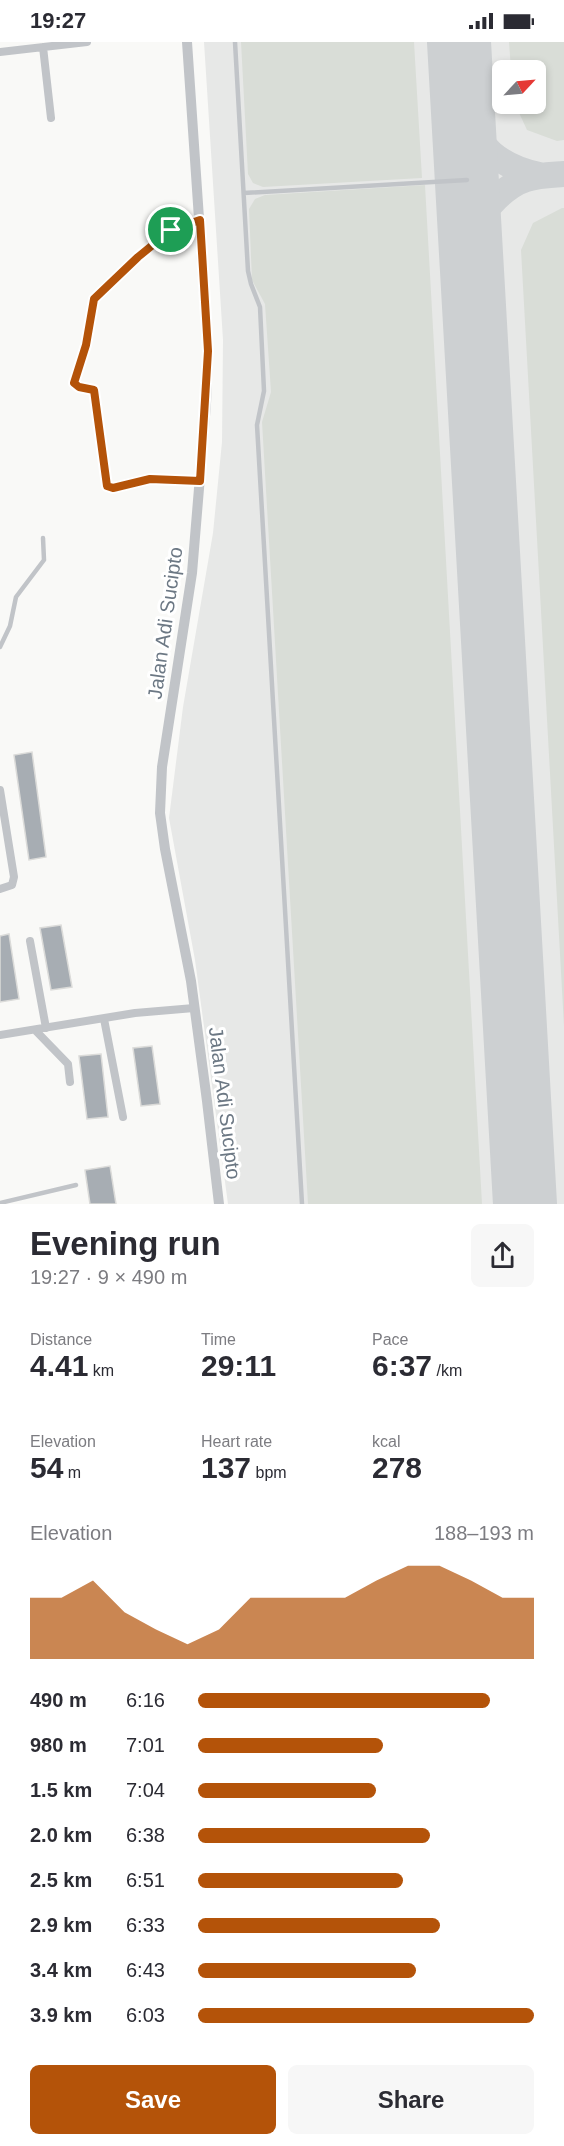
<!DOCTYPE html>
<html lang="en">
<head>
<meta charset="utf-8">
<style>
  :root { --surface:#fff; --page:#f7f7f7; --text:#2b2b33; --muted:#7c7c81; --accent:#b45309 }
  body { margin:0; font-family:Helvetica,sans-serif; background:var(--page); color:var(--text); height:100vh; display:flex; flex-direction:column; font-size:22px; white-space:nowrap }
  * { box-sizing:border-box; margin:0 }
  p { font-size:20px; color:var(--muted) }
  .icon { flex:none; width:33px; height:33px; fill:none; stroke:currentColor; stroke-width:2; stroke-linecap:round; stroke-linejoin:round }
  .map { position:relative; height:1162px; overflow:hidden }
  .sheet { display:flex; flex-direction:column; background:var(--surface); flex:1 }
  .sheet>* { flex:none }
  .needle { width:39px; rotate:64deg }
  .tools { position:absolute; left:492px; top:18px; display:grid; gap:12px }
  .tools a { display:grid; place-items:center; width:54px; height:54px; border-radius:9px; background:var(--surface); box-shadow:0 3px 9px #0003; font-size:30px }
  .pin { position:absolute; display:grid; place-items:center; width:51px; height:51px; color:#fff; margin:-26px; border:3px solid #fff; border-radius:50%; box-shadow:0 2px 6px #0007 }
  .round { display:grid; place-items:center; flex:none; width:63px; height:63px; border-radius:9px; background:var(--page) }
  .overview { display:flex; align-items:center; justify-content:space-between; height:102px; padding:0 30px }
  h1 { font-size:33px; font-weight:700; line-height:45px }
  .stats { display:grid; grid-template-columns:repeat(3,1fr); gap:9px; height:102px; padding:6px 30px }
  .stats div { display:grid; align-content:center }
  .stats b { font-size:30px; font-weight:700 }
  .stats small { font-size:16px; font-weight:400 }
  .stats p { font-size:16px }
  .chart { height:168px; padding:12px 30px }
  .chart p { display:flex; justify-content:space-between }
  .chart svg { width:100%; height:108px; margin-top:6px; fill:var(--accent); opacity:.7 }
  .cta { display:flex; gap:12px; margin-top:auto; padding:12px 30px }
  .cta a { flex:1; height:69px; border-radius:9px; background:var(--accent); color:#fff; font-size:24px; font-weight:700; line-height:69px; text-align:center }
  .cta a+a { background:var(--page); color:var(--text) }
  ul { padding:0 30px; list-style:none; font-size:20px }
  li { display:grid; grid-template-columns:96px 72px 1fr; align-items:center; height:45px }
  li i { height:15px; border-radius:8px; background:var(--accent) }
  .status { display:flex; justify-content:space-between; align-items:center; height:42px; padding:0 30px; background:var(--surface); direction:ltr }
  .status svg { height:16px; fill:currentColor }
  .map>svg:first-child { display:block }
  .built { fill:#e7e8e7; fill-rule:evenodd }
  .green { fill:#d9ddd7 }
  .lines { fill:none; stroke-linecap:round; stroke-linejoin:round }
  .taxiway { stroke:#cdd0d2; stroke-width:26 }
  .runway { stroke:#cdd0d2; stroke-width:64 }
  .building { fill:#a7adb3; stroke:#dbdbd9; stroke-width:1.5 }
  .service { stroke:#c1c4c8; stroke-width:4.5 }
  .minor { stroke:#c1c4c8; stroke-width:8 }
  .tertiary { stroke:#c1c4c8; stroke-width:10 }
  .route-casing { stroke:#fff; stroke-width:12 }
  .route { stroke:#b45309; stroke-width:8 }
  .labels { text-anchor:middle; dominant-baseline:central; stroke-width:6; stroke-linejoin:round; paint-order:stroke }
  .street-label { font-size:20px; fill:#6c7884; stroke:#fff }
</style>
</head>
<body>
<div class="status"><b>19:27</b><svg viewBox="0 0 49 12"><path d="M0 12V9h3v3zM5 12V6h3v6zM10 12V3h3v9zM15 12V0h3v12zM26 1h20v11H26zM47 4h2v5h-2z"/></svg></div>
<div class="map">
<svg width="564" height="1162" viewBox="0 0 564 1162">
  <rect width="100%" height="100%" fill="#f9f9f7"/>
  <path class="built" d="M204,0H564V1162H228L195,918L169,776L183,665L213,491L222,400L223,298ZM502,28H536V62H502Z"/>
  <path class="green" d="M241,0H414L422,136L263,145L253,141L248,132Z
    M509,0H564V98L557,99L527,88L515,62H536V28H511Z
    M425,143L482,1162H308L262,380L271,350L265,262L252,238L249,167L255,157L265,153Z
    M562,166H564V984L521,208L533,181Z"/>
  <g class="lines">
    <path class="taxiway" d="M463,69C478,105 500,125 539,133
      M471,213C473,204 474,194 477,185C483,166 507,143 526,137C539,133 551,133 564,132"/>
    <path class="runway" d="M459,0L525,1162"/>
  </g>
  <path class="building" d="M32,710L46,815L29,818L14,713Z
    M61,883L72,945L51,948L40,886Z
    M9,892L19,957L0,960V894Z
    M152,1004L160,1062L141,1064L133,1006Z
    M101,1012L108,1075L87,1077L79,1014Z
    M110,1124L116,1162H90L85,1128Z"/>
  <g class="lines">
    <path class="service" d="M235,0L248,229L251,242L260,265L264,349L257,383L302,1162
      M244,151L467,138
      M0,605L10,584L16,555L44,518L43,496
      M0,1161L76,1143"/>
    <path class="minor" d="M43,5L51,76
      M0,10L87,0
      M200,439L150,437L113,446L107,444L94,348L79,345L74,341L86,303L94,257L138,215L171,188L200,178
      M0,748L14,835L12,843L0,847
      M30,899L46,986
      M104,977L123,1075
      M35,988L68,1022L70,1040
      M0,993L135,971L194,966"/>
    <path class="tertiary" d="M187,0L208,309L206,362L192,531L162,725L160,771L165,807L191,939L207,1059L219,1162"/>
  </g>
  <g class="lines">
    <defs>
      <path id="route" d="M200,178L208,309L200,439L150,437L113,446L107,444L94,348L79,345L74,341L86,303L94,257L138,215L171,188Z"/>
    </defs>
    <use href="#route" class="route-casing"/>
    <use href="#route" class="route"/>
  </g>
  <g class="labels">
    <g class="street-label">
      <text transform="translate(165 581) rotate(-82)">Jalan Adi Sucipto</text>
      <text transform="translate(225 1061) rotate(83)">Jalan Adi Sucipto</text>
    </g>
  </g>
</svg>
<div class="tools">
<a><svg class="needle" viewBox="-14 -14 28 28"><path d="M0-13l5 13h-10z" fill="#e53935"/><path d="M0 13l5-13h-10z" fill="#7c7c81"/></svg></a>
</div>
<div class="pin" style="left:171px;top:188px;background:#1e9e55"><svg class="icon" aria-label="arrive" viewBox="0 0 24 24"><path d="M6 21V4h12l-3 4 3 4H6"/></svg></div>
</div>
<section class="sheet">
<div class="overview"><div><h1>Evening run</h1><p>19:27 · 9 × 490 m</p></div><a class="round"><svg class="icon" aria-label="share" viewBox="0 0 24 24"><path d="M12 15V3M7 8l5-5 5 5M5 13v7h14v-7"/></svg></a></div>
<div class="stats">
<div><p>Distance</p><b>4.41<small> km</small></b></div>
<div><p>Time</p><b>29:11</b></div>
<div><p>Pace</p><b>6:37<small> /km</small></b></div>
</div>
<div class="stats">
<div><p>Elevation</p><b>54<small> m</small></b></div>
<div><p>Heart rate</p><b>137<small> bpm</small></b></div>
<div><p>kcal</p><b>278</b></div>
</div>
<div class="chart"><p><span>Elevation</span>188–193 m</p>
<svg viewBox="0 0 160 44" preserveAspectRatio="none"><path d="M0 44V19L10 19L20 12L30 25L40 32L50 38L60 32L70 19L80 19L90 19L100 19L110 12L120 6L130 6L140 12L150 19L160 19V44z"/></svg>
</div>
<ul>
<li><b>490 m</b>6:16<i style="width:87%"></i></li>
<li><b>980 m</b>7:01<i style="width:55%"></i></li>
<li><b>1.5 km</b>7:04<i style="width:53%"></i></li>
<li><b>2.0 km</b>6:38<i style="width:69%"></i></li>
<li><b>2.5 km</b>6:51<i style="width:61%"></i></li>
<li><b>2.9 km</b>6:33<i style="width:72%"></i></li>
<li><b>3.4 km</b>6:43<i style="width:65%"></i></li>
<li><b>3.9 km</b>6:03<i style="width:100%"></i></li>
</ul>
<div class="cta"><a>Save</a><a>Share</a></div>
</section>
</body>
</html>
